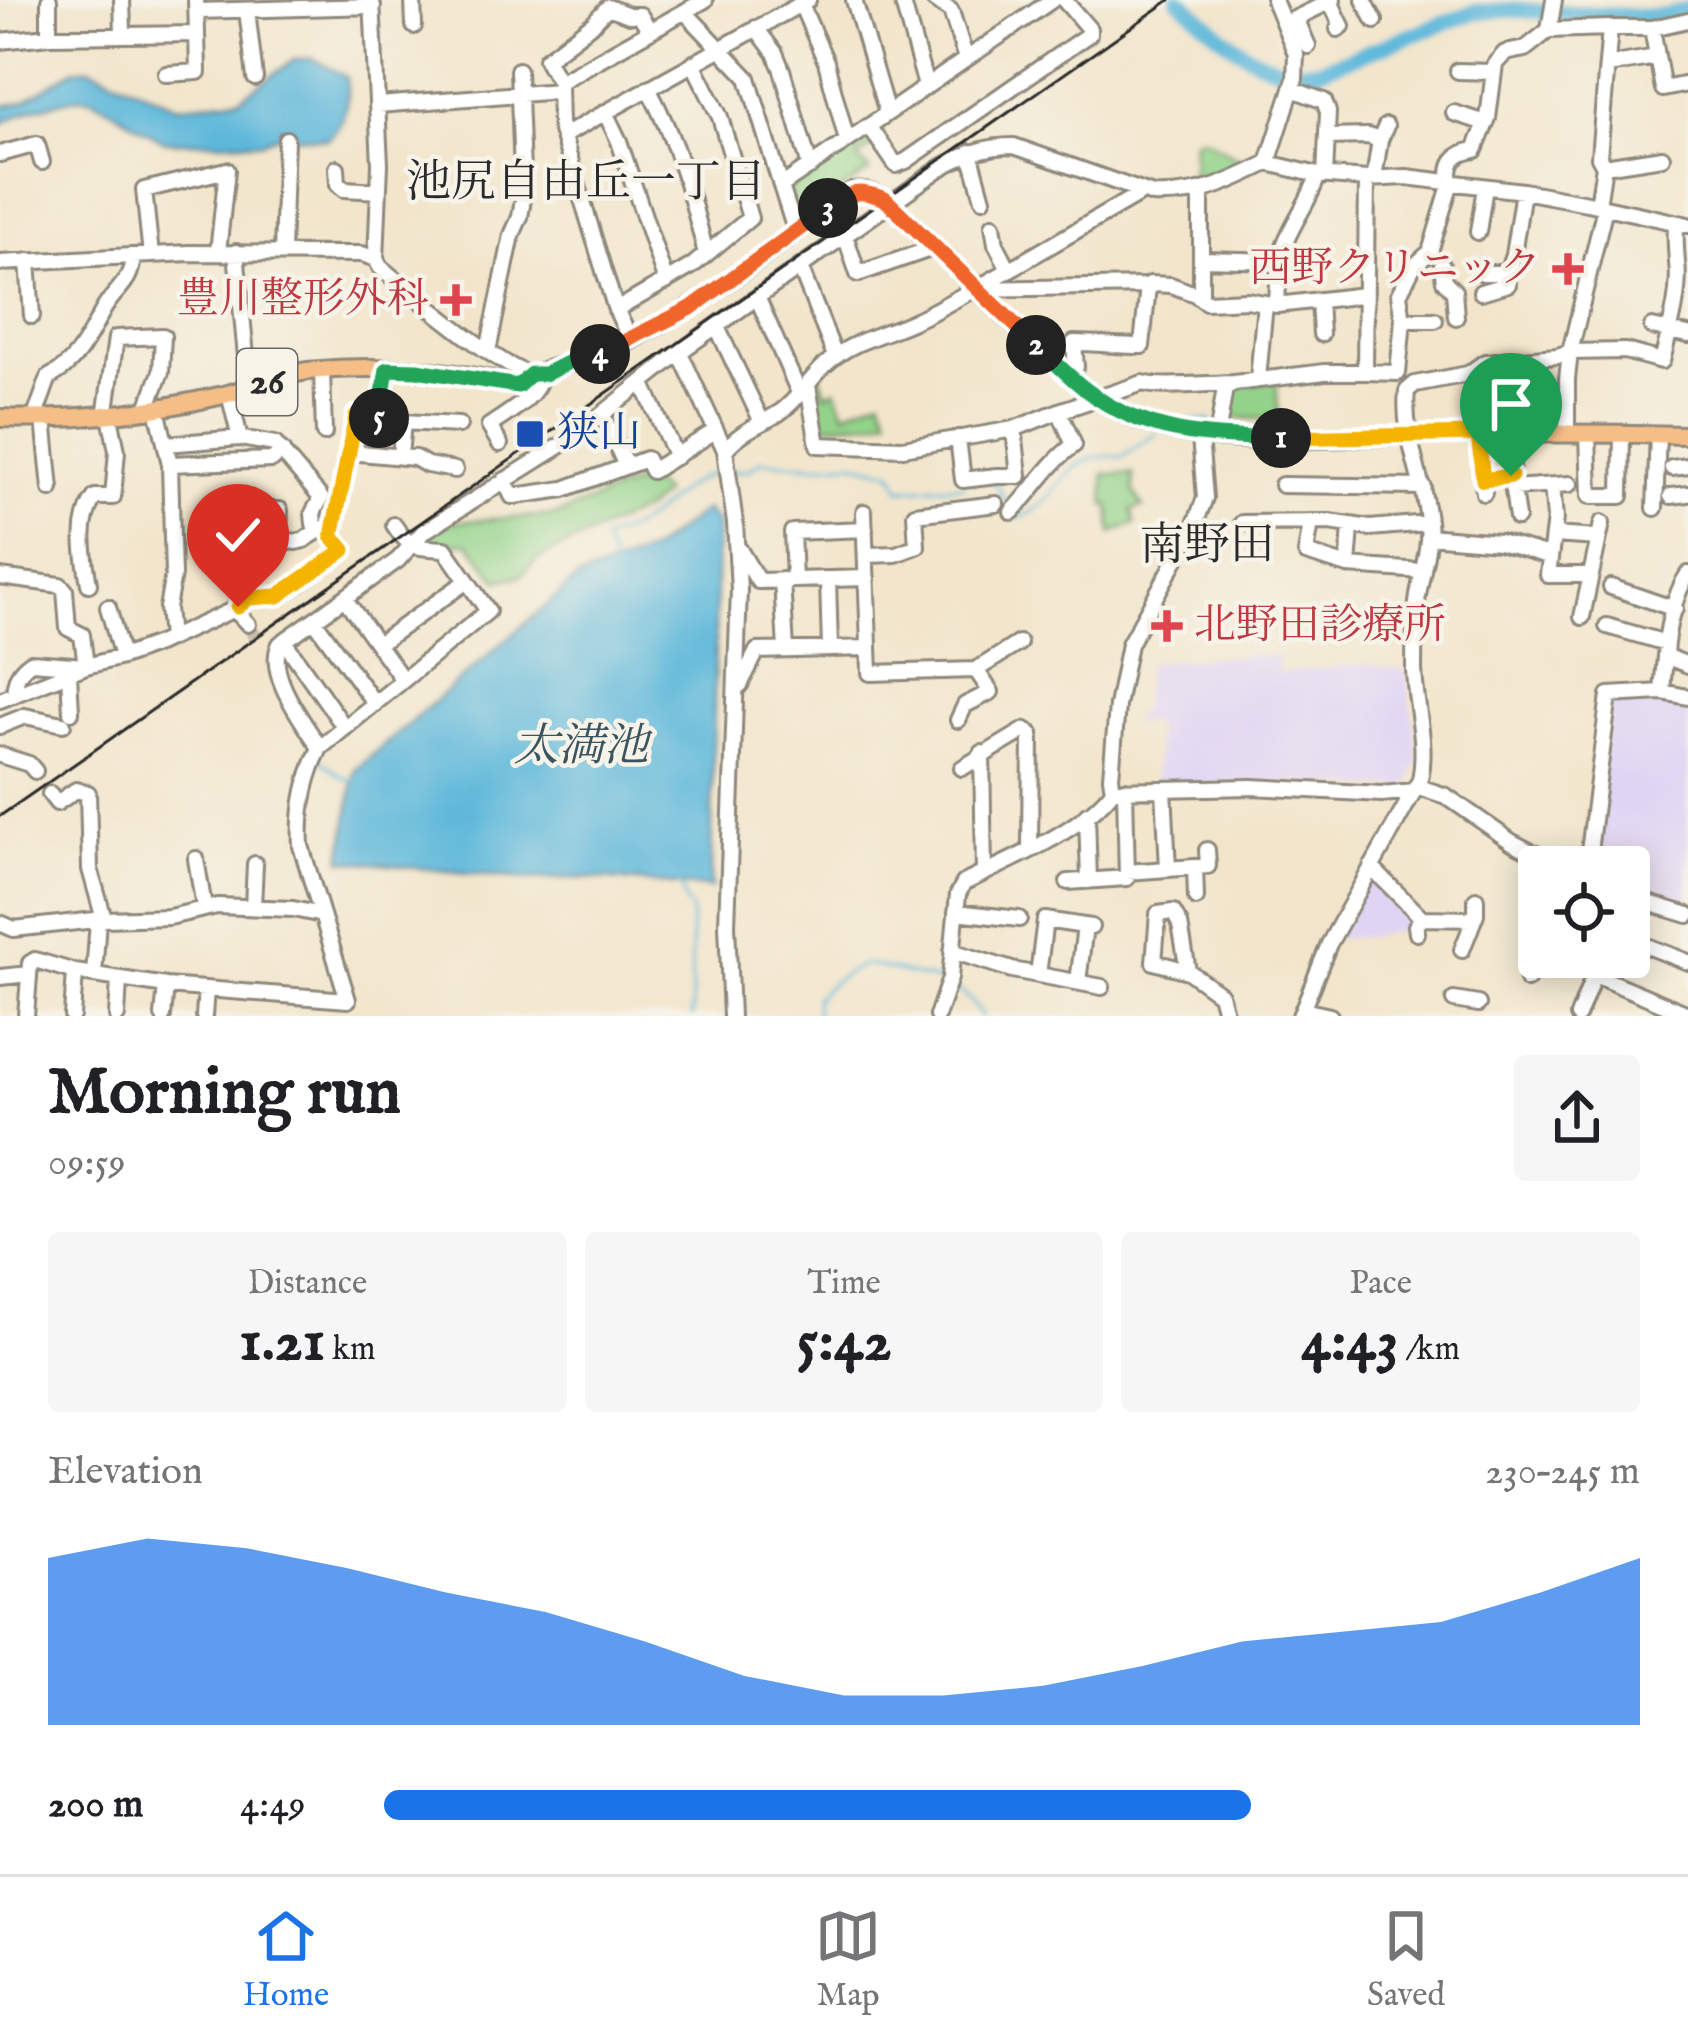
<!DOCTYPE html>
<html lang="en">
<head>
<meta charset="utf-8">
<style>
  :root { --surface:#fff; --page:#f6f6f6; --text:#202124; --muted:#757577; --line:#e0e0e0; --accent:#1a73e8 }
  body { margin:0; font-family:"IM FELL English","Noto Serif JP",serif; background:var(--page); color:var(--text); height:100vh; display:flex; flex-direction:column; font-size:45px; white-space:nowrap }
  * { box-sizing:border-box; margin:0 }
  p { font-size:39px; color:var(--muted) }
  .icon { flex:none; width:66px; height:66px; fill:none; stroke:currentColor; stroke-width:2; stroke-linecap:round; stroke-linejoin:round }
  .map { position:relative; height:1016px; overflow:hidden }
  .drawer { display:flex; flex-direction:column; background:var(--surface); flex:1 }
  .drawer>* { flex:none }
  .controls { position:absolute; left:1518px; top:846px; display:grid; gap:24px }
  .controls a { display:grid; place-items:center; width:132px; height:132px; border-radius:12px; background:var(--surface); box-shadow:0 6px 30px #0003; font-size:60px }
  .pin { position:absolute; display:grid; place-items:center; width:102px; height:102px; color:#fff; margin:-123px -51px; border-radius:50% 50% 50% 0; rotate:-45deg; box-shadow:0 0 12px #0007 }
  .pin .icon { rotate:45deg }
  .km { position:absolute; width:60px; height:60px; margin:-30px; border-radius:50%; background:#222; color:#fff; font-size:33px; line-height:60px; text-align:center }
  .round { display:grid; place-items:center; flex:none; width:126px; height:126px; border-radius:12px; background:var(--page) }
  .headline { display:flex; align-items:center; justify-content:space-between; height:204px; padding:0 48px }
  h1 { font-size:66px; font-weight:700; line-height:90px }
  .metrics { display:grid; grid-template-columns:repeat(3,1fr); gap:18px; height:204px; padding:12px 48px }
  .metrics div { display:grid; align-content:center; border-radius:12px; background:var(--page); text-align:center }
  .metrics b { font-size:60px; font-weight:700 }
  .metrics small { font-size:33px; font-weight:400 }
  .metrics p { font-size:33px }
  .chart { height:336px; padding:24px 48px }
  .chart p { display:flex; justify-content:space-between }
  .chart svg { width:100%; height:216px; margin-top:12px; fill:var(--accent); opacity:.7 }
  ul { padding:0 48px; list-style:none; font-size:39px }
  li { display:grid; grid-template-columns:192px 144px 1fr; align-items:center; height:90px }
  li i { height:30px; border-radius:15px; background:var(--accent) }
  .dock { display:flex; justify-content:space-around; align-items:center; height:168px; border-top:3px solid var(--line); background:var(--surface); font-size:33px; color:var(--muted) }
  .dock a { display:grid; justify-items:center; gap:6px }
  .dock .on { color:var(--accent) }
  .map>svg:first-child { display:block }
  .built { fill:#e0d4f4 }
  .green { fill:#93d389; stroke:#5f7f5a; stroke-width:3 }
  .water { fill:#5cb7da; stroke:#447182; stroke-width:3 }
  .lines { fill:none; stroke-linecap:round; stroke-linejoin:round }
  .stream { stroke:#5cb7da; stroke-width:3 }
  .river { stroke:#5cb7da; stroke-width:16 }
  .minor-tunnel { stroke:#cac0ab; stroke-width:14; stroke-dasharray:14 7; stroke-linecap:butt }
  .minor-casing { stroke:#8e887b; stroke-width:20 }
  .major-casing { stroke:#8e887b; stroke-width:22 }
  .minor { stroke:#fff; stroke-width:14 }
  .major { stroke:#f6be87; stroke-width:16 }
  .rail { stroke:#2b2b2b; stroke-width:3 }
  .split-1-casing { stroke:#fff; stroke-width:24 }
  .split-2-casing { stroke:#fff; stroke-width:24 }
  .split-3-casing { stroke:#fff; stroke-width:24 }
  .split-4-casing { stroke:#fff; stroke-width:24 }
  .split-5-casing { stroke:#fff; stroke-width:24 }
  .split-6-casing { stroke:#fff; stroke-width:24 }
  .split-1 { stroke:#f5b400; stroke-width:15 }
  .split-2 { stroke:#22a559; stroke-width:15 }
  .split-3 { stroke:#f0652b; stroke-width:15 }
  .split-4 { stroke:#f0652b; stroke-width:15 }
  .split-5 { stroke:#22a559; stroke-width:15 }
  .split-6 { stroke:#f5b400; stroke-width:15 }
  .health-dot { fill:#e0444e; stroke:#f7f3e8; stroke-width:4.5 }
  .transit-dot { fill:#1a4fb4; stroke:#f7f3e8; stroke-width:4.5 }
  .labels { text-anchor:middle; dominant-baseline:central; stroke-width:9; stroke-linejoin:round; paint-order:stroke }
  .shield { fill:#f7f3e8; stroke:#686764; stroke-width:3 }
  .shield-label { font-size:39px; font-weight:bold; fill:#2b2b2b }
  .health-label { font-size:42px; fill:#be3a42; stroke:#f7f3e8; text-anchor:end }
  .transit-label { font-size:42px; fill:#164399; stroke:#f7f3e8; text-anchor:start }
  .neighbourhood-label { font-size:45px; fill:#2b2b2b; stroke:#f7f3e8 }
  .water-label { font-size:45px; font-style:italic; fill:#3a5560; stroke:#f7f3e8 }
</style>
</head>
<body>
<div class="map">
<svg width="1688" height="1016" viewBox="0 0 1688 1016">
  <rect width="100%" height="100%" fill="#f7f3e8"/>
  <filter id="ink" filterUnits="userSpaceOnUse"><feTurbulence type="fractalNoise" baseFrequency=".00833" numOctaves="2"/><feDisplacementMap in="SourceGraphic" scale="24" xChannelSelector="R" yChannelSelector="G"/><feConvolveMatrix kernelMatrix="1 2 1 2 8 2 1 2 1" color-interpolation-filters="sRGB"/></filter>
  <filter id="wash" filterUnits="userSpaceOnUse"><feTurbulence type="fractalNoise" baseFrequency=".004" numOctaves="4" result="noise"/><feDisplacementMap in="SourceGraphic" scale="48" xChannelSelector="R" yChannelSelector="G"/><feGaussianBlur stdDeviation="2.7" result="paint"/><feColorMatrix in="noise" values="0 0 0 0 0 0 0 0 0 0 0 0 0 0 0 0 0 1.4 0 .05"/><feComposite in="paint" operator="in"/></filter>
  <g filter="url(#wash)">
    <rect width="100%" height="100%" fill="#f2e5cb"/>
    <path class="built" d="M1276,655L1280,673L1366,664L1406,671L1418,759L1408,785L1373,788L1294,782L1155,786L1156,728L1150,722H1129L1141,710L1148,663L1210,657Z
      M1611,697L1660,698L1688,704V910L1629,891V867H1591Z
      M1365,878L1387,888L1406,906L1413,919L1407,928L1374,936L1332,939Z"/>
    <path class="green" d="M864,136L868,137L875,145L858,157L870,171L802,216L794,212L789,187Z
      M1202,137L1244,161L1247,164L1213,180L1191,185L1194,140Z
      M821,378L826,394L836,389L845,412L881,397L889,417L870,422L821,425L815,390Z
      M1276,380L1279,420L1221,417L1225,388Z
      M1104,474H1133L1134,492L1143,507L1132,510L1135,524L1112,533L1110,505H1105Z
      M647,478L663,494L646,509L536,560L521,576L498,580L469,543H415L435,523L558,515Z"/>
    <path class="water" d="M313,58L346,77C349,102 346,121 328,139L279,135L261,142L163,141L94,99L79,97L32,109L0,124V107L23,102L75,69L90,68L178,106L240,98L294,60Z
      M705,510L717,523L711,888L589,878L523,879L342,860L355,770L577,579L649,552Z"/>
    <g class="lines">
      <path class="stream" d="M1180,422L1212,421
        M1226,428L1288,431
        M1357,430L1394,423L1400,412
        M731,472L748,470L761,461L815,465L853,462L893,472L901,489L964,485
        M991,483H996L1008,508
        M1014,515L1018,518C1064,504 1058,449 1122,457L1156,434
        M613,565L603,540C614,535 628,531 639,524C665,508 689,476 721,472
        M321,760L339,775L353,781
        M680,882L685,902L691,910L692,1016
        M953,987L968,998L982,1016
        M816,1016L815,998C829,983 845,972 865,964L944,982"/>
      <path class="river" d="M1179,0C1224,35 1258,79 1320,69L1475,12L1513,10L1654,17L1667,16L1688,9"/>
    </g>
  </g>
  <g filter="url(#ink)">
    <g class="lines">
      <path class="minor-tunnel" d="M248,624L258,642"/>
      <defs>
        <path id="minor" d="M49,0V36
          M122,0L123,33
          M372,0L380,164L376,259L380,267C407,289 503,371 531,374
          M413,0L414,26
          M854,0L887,113
          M902,0L926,86
          M934,0L951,11L966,59
          M1364,0L1375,21
          M1330,1L1342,26L1338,29
          M801,4L826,62L847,141
          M247,10L255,78
          M197,11L373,6
          M685,12L748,78L781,186
          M1296,18L1308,46
          M1284,24L1333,0
          M756,28L775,53L782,70L810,167
          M1610,28H1652L1688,20
          M1652,28L1663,89L1688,84
          M1549,30L1554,0
          M0,41L49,36L197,34L196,0
          M1608,65L1657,57
          M1458,71L1494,72
          M166,74L198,72L197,34
          M559,82L546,59L593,23L608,7L629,15H640L650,31
          M648,88C678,144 691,193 706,254
          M1292,89L1324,101L1328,112L1325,176
          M378,105L558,91
          M605,112L619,141L666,282
          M1454,113L1486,123
          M869,126L1052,0
          M563,136L808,0
          M1327,137L1368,136L1380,140
          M970,152L983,199
          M0,154L37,144L42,162
          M1268,163L1295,79L1296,54L1274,0
          M1604,166L1662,157
          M337,168L338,184L344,189L379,191
          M1374,178L1380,140L1386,126
          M1201,191V298
          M1605,207L1688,225
          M993,225L996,244L1009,269
          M795,230L781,186L869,126L896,165L906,161L1089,34V29L1064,0
          M1478,232L1485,187
          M845,235L858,274L936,247
          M236,252L249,388
          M282,252L286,139
          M151,255L144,190L227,170L218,252
          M1201,259L1281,261
          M28,261L32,316
          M0,263L189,253L362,254L376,259
          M1442,265L1444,281L1454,291L1456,317
          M800,267L835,356
          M1483,273H1507
          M977,289L1148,286L1150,284L1171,285L1195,294L1206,302L1247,300L1265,303
          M1481,292L1508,284L1507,273L1513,255L1523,191
          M758,299L800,395
          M1319,301L1321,334
          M1277,305L1364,295
          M616,310L692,266L750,218L720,117L693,63
          M1403,320H1435
          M717,327L762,422
          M1652,327L1688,335
          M630,339L615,307L560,127L559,82L705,0
          M488,351L512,235L520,217L523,199L518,70
          M680,353L725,450
          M322,371L324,433
          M1365,372L1398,373L1403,320L1399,294L1413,267L1430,252L1451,182C1447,162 1456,153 1475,150L1488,118L1495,64L1505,53L1525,49L1549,30L1610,28L1599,157L1604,166L1598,205L1605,207L1570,352L1567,379V434
          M1069,375L1076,367L1074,343C1098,343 1118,346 1142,346L1148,286
          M1258,379L1265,303L1277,305C1278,286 1278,264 1284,246C1293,221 1310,201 1318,175
          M643,384L676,457
          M808,386L818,445L903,448L1014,429L1059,411L1143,383C1158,389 1213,383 1234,383
          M157,409L170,464L173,575L167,608L170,638
          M603,416L626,466
          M105,417L116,338L163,336L161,372L146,411
          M380,418L387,369
          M34,419L49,377C79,363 89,334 105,307C118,286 131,284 133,256
          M44,419L51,489
          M1515,434L1511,476L1517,518
          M1588,434L1590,496H1621L1622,434
          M1217,437L1225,388L1234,383L1325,372H1365L1367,179
          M958,438L963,480L997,476H1019L1014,429
          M166,444L240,438
          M500,444L489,426C509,412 536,399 542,374
          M349,452L415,458L427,465L455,470
          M400,456L403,422
          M170,464L272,460L282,451
          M1672,468L1688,466
          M505,480L512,496H515L564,489L646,459L652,471L715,431
          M1282,485L1423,487
          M1552,486L1555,518L1548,575H1591
          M1513,488L1570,484
          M1484,493L1476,410L1567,394
          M1671,496L1688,494
          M1655,508L1658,434
          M208,511L280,510L279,539L296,542L304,540L321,529
          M864,512L870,673L976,670L991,692L965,705L958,720
          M1012,512C1033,491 1049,463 1074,445L1059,411
          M1311,522L1306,553L1348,566L1423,571
          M1242,523L1330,522L1370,528L1428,523
          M1553,535L1599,538
          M332,536L356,416L361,415L403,422L459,425
          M1428,536L1499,542L1549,556
          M739,549L758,581L867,578
          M866,555L896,554L917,546L915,514L996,504
          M1348,566L1351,527
          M1688,574C1674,595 1666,631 1665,656L1688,665
          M0,577L60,585L65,590L68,628L82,635L86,666L31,662C18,671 15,679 14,695
          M828,579L830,649
          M782,580L786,650
          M794,580L792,532L865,529
          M89,584C84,555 77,522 95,497H113L117,451L110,416
          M1611,587L1675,609
          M345,599L403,680
          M108,607L122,657
          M239,607L240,591L234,557L279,539
          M234,609L248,624
          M1582,617L1602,523
          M314,620L375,704
          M1607,626L1666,643
          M284,641L345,728
          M378,644L467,581
          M1665,656L1662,692L1688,697
          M976,670L1019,643
          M69,673L71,712
          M740,685L757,651L869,648
          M0,700L86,666L122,657L158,644L239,607C251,594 260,600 276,596C290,593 330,560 344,550L332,536L314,524L313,513L321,498L275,444L240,438L229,394
          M0,726L25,716L63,724
          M320,748C304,722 265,674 280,644L398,560L423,532L571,439L688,346L942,167C965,154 986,146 1014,146L1153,195C1200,197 1227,183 1268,163L1318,175L1367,179L1406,177L1523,191L1598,205
          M982,753L984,873
          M0,755L29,764L35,771
          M962,768L1025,730L1031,734L1030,849
          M1416,786L1446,796L1512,842L1561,867
          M1164,789L1168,869
          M1113,790L1111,777L1117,706L1129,644L1193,529L1205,498L1200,437
          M50,794L57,803L76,790L88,793L90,869L104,919
          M1087,814L1089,881
          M196,859L204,907
          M1195,867L1196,898
          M1371,867L1422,918
          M1587,867L1609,695L1662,692
          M1127,872L1208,866L1207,850
          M1068,882L1127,878L1125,789
          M1629,897L1688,915
          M253,907L255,864
          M956,912L1019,919
          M0,923L14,929L104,919L169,917L217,906L293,909L322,915
          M1538,931H1539
          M1417,933L1416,926L1422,918L1474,919
          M1629,939L1688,962
          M1462,950L1476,914V899
          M952,951L1012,970L1102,987
          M1188,971L1180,924L1173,912L1158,914L1154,962L1188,971L1220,994L1226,1016
          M94,975L98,920
          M1038,975L1045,920L1091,927
          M1594,975L1688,1014
          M0,977L29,974
          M1527,980L1541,957
          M1078,982L1085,926
          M1454,1000L1478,1004
          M1303,1010L1330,1016
          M26,1016L30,963L35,960L75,972
          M72,1016L75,972L166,986L348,1000L301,846C299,813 305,778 320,748L488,611L445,549C417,547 410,550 394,525
          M117,1016L119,980
          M163,1016L166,986
          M204,1016L206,989
          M731,1016L727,925L739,589L735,523L725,450C740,431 760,425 779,413C801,398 812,374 832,359C857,339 889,333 918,319C938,310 956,298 976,289L1141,193
          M937,1016L950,978L958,894L964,883C1011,859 1081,832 1113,790L1252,787L1382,794L1414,791
          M1300,1016L1329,944L1420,780C1428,742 1415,707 1414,669C1414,647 1415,624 1417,603C1420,575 1431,547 1428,520C1423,476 1402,436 1407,391L1415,384L1468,374L1485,362L1557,356L1570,352L1625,351L1662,361C1669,332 1681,293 1677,263C1676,250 1675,238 1676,224
          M1578,1016L1601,957"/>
        <path id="major" d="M0,418C75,421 146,413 219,396C248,390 278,375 308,371C377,364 451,369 518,386C540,366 584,362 611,350C622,345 634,339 644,333C719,296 782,239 851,192C866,190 880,195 891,205C942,253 991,304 1043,352C1068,374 1092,398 1123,413C1202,453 1334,437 1422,435C1511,433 1599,433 1688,435"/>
      </defs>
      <use href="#minor" class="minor-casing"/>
      <use href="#major" class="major-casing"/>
      <use href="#minor" class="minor"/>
      <use href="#major" class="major"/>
      <path class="rail" d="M0,816L1170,0"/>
    </g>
  </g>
  <g class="lines" filter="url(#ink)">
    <defs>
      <path id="split-1" d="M1281,438L1478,434L1483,480L1511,476"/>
      <path id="split-2" d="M1036,345C1052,359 1068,376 1085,389C1144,435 1208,438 1281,438"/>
      <path id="split-3" d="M828,208C852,192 857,188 885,199L1036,345"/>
      <path id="split-4" d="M600,354L691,308L828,208"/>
      <path id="split-5" d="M379,418L387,369L417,370L518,386L531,374H545L569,362L600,354"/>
      <path id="split-6" d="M238,607L249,598L278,596L344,550L332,536L356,416L362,415L379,418"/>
    </defs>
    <use href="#split-1" class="split-1-casing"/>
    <use href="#split-2" class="split-2-casing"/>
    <use href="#split-3" class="split-3-casing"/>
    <use href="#split-4" class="split-4-casing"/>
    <use href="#split-5" class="split-5-casing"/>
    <use href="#split-6" class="split-6-casing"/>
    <use href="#split-1" class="split-1"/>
    <use href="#split-2" class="split-2"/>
    <use href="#split-3" class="split-3"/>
    <use href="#split-4" class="split-4"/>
    <use href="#split-5" class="split-5"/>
    <use href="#split-6" class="split-6"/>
  </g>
  <g class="health-dot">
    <path d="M1562 251h12v12h12v12h-12v12h-12v-12h-12v-12h12z"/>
    <path d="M450 282h12v12h12v12h-12v12h-12v-12h-12v-12h12z"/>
    <path d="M1161 608h12v12h12v12h-12v12h-12v-12h-12v-12h12z"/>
  </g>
  <rect class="transit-dot" x="515" y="419" width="30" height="30" rx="6"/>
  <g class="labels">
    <rect class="shield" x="237" y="349" width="60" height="66" rx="9"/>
    <g class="shield-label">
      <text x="267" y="382">26</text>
    </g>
    <g class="health-label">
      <text x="1541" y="269">西野クリニック</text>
      <text x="429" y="300">豊川整形外科</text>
      <text x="1194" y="626" text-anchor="start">北野田診療所</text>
    </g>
    <g class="transit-label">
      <text x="557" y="434">狭山</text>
    </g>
    <g class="neighbourhood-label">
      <text x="586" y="183">池尻自由丘一丁目</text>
      <text x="1207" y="546">南野田</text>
    </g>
    <g class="water-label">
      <text x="581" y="747">太満池</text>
    </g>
  </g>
</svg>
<div class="controls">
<a><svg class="icon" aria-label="locate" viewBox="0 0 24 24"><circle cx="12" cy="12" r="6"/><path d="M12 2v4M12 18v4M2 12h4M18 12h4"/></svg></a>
</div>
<div class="pin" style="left:1511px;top:476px;background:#1e9e55"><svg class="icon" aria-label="arrive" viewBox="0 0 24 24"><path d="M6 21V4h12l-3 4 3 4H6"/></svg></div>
<div class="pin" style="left:238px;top:607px;background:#d93025"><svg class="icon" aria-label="check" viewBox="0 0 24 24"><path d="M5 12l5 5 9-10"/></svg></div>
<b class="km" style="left:1281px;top:438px">1</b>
<b class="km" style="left:1036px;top:345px">2</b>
<b class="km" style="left:828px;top:208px">3</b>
<b class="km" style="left:600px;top:354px">4</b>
<b class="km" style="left:379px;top:418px">5</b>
</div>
<section class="drawer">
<div class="headline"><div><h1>Morning run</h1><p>09:59</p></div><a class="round"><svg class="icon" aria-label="share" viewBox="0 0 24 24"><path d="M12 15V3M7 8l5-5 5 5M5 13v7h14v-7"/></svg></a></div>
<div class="metrics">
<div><p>Distance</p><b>1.21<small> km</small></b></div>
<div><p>Time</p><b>5:42</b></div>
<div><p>Pace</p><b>4:43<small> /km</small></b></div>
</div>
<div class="chart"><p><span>Elevation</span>230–245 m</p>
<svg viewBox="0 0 160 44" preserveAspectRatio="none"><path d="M0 44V10L10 6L20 8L30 12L40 17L50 21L60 27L70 34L80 38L90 38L100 36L110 32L120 27L130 25L140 23L150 17L160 10V44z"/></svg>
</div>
<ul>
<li><b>200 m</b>4:49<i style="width:69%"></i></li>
</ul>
</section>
<nav class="dock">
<a class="on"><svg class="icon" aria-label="home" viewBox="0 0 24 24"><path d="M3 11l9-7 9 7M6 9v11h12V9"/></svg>Home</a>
<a><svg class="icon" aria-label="map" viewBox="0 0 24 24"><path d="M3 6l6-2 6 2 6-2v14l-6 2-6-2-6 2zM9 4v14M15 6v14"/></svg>Map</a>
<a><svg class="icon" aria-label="saved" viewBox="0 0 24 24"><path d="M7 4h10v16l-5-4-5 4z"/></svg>Saved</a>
</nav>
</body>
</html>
